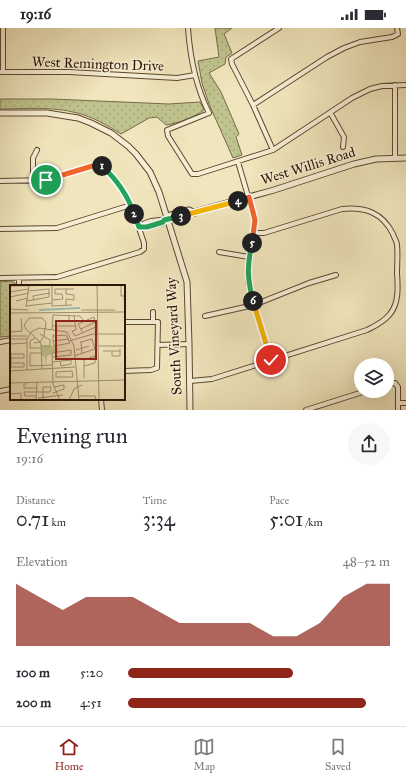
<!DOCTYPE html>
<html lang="en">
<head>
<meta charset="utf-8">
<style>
  :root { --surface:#fff; --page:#f7f7f7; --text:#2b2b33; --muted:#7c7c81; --line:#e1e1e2; --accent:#8f2418 }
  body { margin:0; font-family:"IM FELL Great Primer",serif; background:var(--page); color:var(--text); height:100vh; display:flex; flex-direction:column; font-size:15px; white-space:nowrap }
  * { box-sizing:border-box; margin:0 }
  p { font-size:13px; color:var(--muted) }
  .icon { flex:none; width:22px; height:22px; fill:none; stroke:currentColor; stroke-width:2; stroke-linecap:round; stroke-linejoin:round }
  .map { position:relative; height:382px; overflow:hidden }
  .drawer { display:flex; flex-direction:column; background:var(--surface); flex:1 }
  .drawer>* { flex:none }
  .controls { position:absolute; left:354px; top:330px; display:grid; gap:8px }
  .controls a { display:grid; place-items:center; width:40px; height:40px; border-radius:50%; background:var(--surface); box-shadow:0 4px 16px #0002; font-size:20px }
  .pin { position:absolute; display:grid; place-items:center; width:34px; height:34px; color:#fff; margin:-17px; border:2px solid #fff; border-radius:50%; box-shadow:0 1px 4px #0007 }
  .km { position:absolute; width:20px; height:20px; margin:-10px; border-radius:50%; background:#222; color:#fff; font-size:11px; line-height:20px; text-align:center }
  .round { display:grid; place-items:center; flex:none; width:42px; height:42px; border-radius:21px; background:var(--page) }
  .summary { display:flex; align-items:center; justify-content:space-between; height:68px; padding:0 16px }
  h1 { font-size:22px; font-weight:600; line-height:30px }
  .figures { display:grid; grid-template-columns:repeat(3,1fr); gap:6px; height:68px; padding:4px 16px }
  .figures div { display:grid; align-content:center }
  .figures b { font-size:20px; font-weight:600 }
  .figures small { font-size:11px; font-weight:400 }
  .figures p { font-size:11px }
  .chart { height:112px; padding:8px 16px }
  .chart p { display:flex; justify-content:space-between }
  .chart svg { width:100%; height:72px; margin-top:4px; fill:var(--accent); opacity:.7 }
  ul { padding:0 16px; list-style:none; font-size:13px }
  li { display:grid; grid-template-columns:64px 48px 1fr; align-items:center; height:30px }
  li i { height:10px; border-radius:5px; background:var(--accent) }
  .status { display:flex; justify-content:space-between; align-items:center; height:28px; padding:0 20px; background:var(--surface); direction:ltr }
  .status svg { height:11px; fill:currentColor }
  .tabs { display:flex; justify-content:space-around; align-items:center; height:56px; border-top:1px solid var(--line); background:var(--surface); font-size:11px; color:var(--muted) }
  .tabs a { display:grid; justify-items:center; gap:2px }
  .tabs .on { color:var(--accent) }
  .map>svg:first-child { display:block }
  .park { fill:url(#park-dots); stroke:#766a48 }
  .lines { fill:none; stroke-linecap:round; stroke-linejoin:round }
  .minor-casing { stroke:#5e4732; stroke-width:6 }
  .tertiary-casing { stroke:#5e4732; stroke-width:7 }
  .minor { stroke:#f5eed3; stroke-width:4 }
  .tertiary { stroke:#f5eed3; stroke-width:5 }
  .split-1-casing { stroke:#fff; stroke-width:8 }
  .split-2-casing { stroke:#fff; stroke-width:8 }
  .split-3-casing { stroke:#fff; stroke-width:8 }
  .split-4-casing { stroke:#fff; stroke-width:8 }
  .split-5-casing { stroke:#fff; stroke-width:8 }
  .split-6-casing { stroke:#fff; stroke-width:8 }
  .split-7-casing { stroke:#fff; stroke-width:8 }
  .split-1 { stroke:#f0652b; stroke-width:5 }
  .split-2 { stroke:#22a559; stroke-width:5 }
  .split-3 { stroke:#22a559; stroke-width:5 }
  .split-4 { stroke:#f5b400; stroke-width:5 }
  .split-5 { stroke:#f0652b; stroke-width:5 }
  .split-6 { stroke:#22a559; stroke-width:5 }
  .split-7 { stroke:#f5b400; stroke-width:5 }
  .labels { text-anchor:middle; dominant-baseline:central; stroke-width:3; stroke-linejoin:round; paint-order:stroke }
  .street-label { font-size:14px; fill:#2e1204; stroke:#f5eed3 }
  .inset-river { fill:none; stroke:#9bbeb5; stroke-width:2 }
  .inset-road { fill:none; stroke:#a29172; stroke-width:1 }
  .view { fill:#8f2418; fill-opacity:0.15; stroke:#8f2418; stroke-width:2 }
  .inset-edge { fill:none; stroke:#2e1204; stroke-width:2 }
</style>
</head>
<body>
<div class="status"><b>19:16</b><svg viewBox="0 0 49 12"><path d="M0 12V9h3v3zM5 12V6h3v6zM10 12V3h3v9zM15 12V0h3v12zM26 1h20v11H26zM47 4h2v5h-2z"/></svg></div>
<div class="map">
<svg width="406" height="382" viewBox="0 0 406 382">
  <defs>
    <pattern id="park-dots" width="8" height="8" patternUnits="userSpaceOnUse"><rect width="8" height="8" fill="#bfc38d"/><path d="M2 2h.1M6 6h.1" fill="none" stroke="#a4a678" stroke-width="1.8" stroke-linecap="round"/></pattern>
  </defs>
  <rect width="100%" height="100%" fill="#f0e5bc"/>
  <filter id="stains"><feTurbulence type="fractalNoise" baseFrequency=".005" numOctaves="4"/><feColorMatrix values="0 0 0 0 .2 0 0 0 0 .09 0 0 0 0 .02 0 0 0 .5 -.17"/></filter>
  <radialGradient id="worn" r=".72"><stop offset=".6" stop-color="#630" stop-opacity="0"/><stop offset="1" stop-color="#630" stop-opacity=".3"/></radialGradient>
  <path class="park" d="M215,0H232L224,6L232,25L226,29L225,36L209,45L221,64L239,106L236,109L242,127L233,130L209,76L202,55L198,33L219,29Z
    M0,71H52L169,76L200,74L204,82C192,90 179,95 166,97L157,89L149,90L121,106C107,97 93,89 77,85C52,78 25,81 0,81Z
    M11,253L15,255V258H11V308L0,309V254Z"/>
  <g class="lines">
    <defs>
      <path id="minor" d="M3,0V44
        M188,0C190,29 196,59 209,85L167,102L168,108L192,146H198L273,122L352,70L370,61L382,58L406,57
        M0,44H69L177,50L195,47
        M395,57V130
        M253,77L327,29L344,20L360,14L392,9L398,6L397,0
        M331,86L344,109L343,119
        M273,122L253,77L232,36L231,31L279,0
        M238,134L255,192L249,229L248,254L271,332
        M0,153L46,152L99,136C125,157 134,185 144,215V221L140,224L57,249L0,250
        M33,153V130L37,122
        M139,199L145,195L151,193L169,191
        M139,199H147L163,195L164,192
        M0,201L57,200L131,177
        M219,224L249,229
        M19,250V258
        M153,284V294
        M205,288L254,277L309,255L336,247
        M124,294H158L157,340L151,342L124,343
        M0,314L11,312
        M158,317L189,316
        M190,353L212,351L367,302C375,298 384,294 390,286C399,275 398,259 397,245C397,236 398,226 397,217C397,213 394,210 393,206C382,184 365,179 342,181L264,205H254
        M387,356L395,355L398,359V382
        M0,363L11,361
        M101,371L102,382
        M398,375H406
        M306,382L366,363"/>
      <path id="tertiary" d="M0,85H47L78,90L91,95L111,105L128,118L136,126L150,144L159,164L187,254L189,316L190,382
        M167,188L189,182L195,185
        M169,191L274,162L354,136L376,131L406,130"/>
    </defs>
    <use href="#minor" class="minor-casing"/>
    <use href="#tertiary" class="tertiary-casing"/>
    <use href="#minor" class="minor"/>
    <use href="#tertiary" class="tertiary"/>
  </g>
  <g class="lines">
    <defs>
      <path id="split-1" d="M46,152L99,136L102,138"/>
      <path id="split-2" d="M102,138C116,151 128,168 134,186"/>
      <path id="split-3" d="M134,186L139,199H147L163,194L164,192L181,188"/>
      <path id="split-4" d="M181,188L238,173"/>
      <path id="split-5" d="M238,173L249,169L255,192L252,215"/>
      <path id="split-6" d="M252,215C247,239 247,249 253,273"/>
      <path id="split-7" d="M253,273L271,332"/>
    </defs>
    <use href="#split-1" class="split-1-casing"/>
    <use href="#split-2" class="split-2-casing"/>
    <use href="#split-3" class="split-3-casing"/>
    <use href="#split-4" class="split-4-casing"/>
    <use href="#split-5" class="split-5-casing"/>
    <use href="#split-6" class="split-6-casing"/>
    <use href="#split-7" class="split-7-casing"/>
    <use href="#split-1" class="split-1"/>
    <use href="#split-2" class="split-2"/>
    <use href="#split-3" class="split-3"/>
    <use href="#split-4" class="split-4"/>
    <use href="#split-5" class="split-5"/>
    <use href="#split-6" class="split-6"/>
    <use href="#split-7" class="split-7"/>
  </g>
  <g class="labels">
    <g class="street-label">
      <text transform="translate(98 36) rotate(2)">West Remington Drive</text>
      <text transform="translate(308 138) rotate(-17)">West Willis Road</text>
      <text transform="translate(174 308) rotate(-93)">South Vineyard Way</text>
    </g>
  </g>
  <g transform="translate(10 257)">
    <rect width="115" height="115" fill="#f0e5bc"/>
    <path d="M32,61H47L48,67L37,71L36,80L35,72L32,71Z" fill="#bfc38d"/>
    <path class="inset-river" d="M29,25L70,23"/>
    <path class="inset-road" d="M42,0V21L62,20M87,0L89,115M111,0V11H114M0,1L57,0M56,4V9L64,10V15L56,14V21M0,7L19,4M0,12L19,8M24,15L23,11L40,8M42,15L53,14L52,9H45V4H64M114,15L115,3M6,16L18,13M17,16L39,12V4L19,6M16,21L42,18M16,22L19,0M0,24L18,25M71,25H105M0,28L115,27M64,31L66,45L62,46L65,51L86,42M42,41H65M46,41V36H59V31M71,44L85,37L84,32L68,39L73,48M42,45L43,30L70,31L74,36M0,47L12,46L11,33M30,49L40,55V61H31M0,51H17M43,51L56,50L60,58L44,61L43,56V50L44,49M25,53L20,56V63H31M0,54H17M43,56L59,54M59,56L83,49H115M71,56L72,69M24,58L30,57L34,51L36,37L32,33H19L14,40L16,44L28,55L30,57L31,59L32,84M0,59L17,58M88,61H115M66,65L79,61M93,66H110M102,66V71H110V64M31,68H20V81L42,80M64,71L85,64L82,54L71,57M42,72L61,70V65L42,68L43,99L50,115M0,73H14V69H1V82H14V78H1M42,77L61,75V79L51,81L50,76M74,81L85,78V71L74,75V93M17,85V54L21,47L29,43L57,47L64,61L69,115M0,86L65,82M62,86L63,92H46V87ZM0,98L115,95M17,99H14V103H27M43,108L54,104V100L44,102M0,109L11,108V115M26,111H15L14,107H40L41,102H33V112L34,115M69,111H85L86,115M28,113L53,110M26,115L27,98M59,115L64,104L72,100"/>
    <path class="view" d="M46,36H86V74H46Z"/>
    <rect width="115" height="115" class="inset-edge"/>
  </g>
  <rect width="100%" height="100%" filter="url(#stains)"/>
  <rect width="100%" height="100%" fill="url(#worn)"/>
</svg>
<div class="controls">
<a><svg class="icon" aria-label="layers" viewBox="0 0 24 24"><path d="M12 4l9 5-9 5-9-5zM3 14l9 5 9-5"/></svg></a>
</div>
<div class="pin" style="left:46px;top:152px;background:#1e9e55"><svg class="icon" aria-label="arrive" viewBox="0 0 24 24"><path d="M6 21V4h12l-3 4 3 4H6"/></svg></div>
<div class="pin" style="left:271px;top:332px;background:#d93025"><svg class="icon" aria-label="check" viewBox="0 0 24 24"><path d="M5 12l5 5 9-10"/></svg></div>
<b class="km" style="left:102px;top:138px">1</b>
<b class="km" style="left:134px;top:186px">2</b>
<b class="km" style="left:181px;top:188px">3</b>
<b class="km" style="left:238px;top:173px">4</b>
<b class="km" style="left:252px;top:215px">5</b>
<b class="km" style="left:253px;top:273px">6</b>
</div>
<section class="drawer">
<div class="summary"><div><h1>Evening run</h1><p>19:16</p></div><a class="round"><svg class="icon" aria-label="share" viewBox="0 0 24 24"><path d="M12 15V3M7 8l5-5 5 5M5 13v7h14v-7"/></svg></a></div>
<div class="figures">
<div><p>Distance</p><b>0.71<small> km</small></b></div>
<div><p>Time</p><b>3:34</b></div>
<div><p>Pace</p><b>5:01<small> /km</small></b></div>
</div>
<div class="chart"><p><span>Elevation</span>48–52 m</p>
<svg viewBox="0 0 160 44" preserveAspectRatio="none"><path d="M0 44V6L10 14L20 22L30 14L40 14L50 14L60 22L70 30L80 30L90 30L100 30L110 38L120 38L130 30L140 14L150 6L160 6V44z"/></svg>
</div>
<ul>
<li><b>100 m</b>5:20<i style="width:63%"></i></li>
<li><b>200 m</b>4:51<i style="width:91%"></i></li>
</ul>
</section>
<nav class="tabs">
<a class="on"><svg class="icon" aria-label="home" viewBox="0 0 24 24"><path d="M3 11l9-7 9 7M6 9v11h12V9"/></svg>Home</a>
<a><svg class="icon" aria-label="map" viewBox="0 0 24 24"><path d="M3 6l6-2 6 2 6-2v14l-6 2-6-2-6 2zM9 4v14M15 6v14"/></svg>Map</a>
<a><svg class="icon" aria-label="saved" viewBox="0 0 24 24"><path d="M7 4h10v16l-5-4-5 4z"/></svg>Saved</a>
</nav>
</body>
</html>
